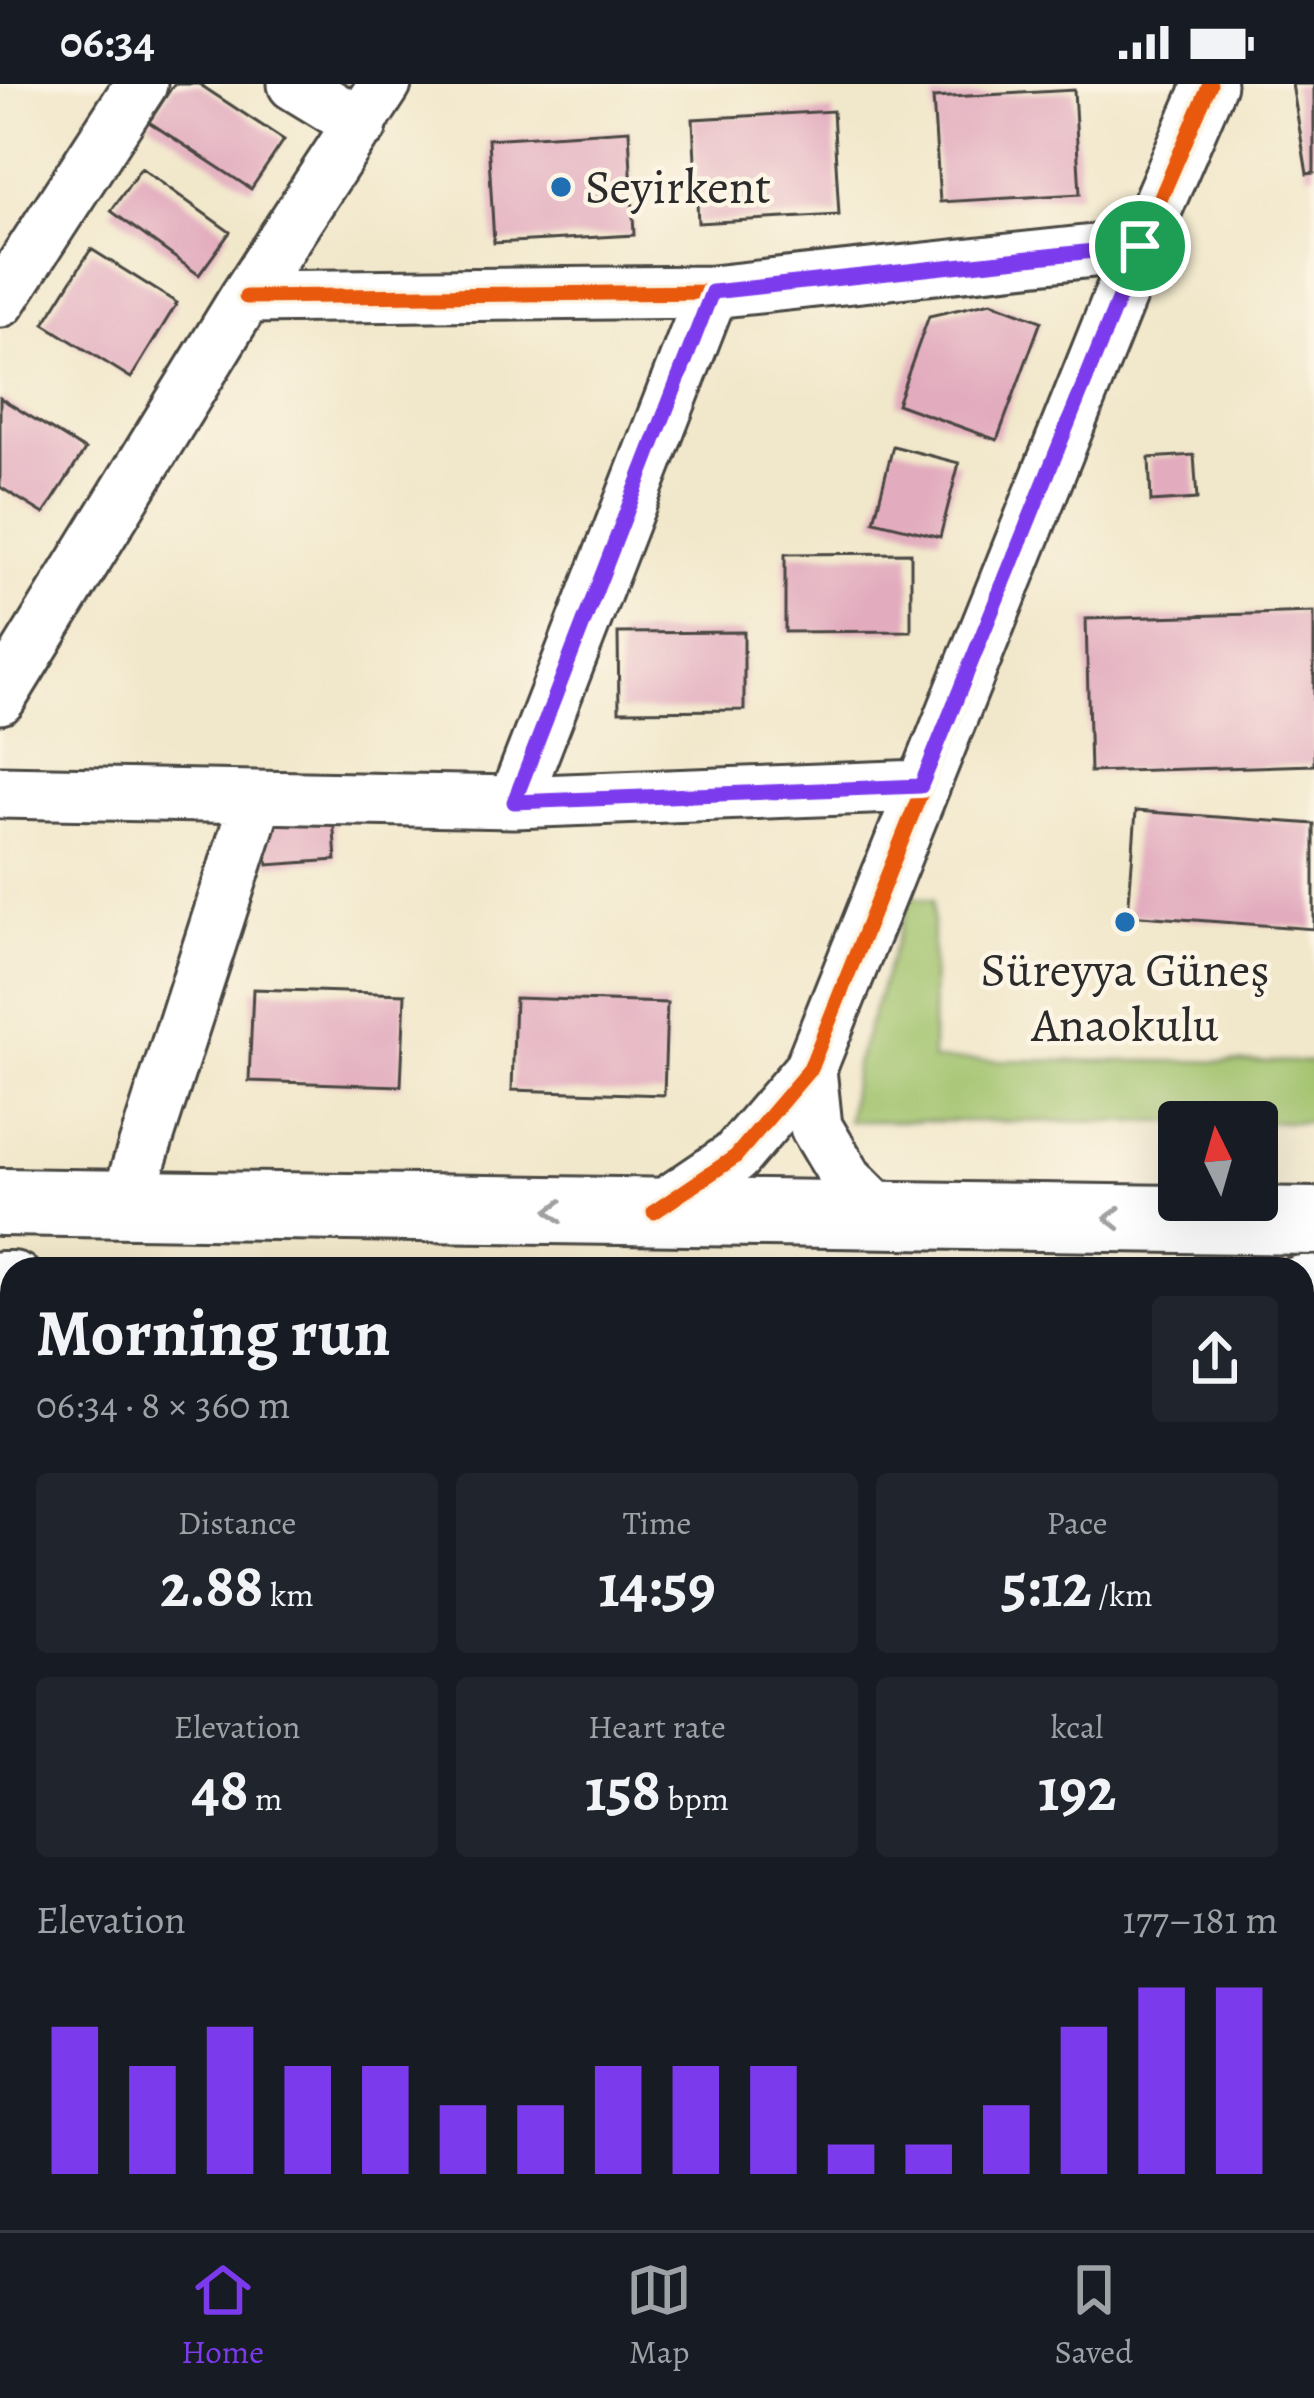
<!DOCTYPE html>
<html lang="en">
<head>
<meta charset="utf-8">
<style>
  :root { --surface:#171b24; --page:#20242c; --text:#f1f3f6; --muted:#9ea1a6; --line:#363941; --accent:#7c3aed }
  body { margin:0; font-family:Alegreya,serif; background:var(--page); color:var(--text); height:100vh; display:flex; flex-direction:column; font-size:45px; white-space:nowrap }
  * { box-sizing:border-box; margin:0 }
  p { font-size:39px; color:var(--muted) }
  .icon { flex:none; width:66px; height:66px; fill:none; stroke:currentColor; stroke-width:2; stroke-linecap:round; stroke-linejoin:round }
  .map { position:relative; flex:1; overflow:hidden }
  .details { position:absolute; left:0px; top:1173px; width:1314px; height:975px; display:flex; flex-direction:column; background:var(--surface); border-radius:36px 36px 0 0; box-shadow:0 12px 48px #0002 }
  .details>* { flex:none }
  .needle { width:78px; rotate:355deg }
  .controls { position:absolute; left:1158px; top:1017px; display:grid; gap:24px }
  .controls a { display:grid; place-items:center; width:120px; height:120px; border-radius:12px; background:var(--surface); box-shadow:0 12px 48px #0002; font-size:60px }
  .pin { position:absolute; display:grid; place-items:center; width:102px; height:102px; color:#fff; margin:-51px; border:6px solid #fff; border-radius:50%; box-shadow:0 3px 12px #0007 }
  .round { display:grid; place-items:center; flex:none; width:126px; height:126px; border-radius:12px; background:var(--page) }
  .head { display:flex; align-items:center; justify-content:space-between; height:204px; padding:0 36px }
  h1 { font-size:66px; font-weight:700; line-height:90px }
  .figures { display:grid; grid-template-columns:repeat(3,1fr); gap:18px; height:204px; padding:12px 36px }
  .figures div { display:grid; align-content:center; border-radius:12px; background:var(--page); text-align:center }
  .figures b { font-size:60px; font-weight:700 }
  .figures small { font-size:33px; font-weight:400 }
  .figures p { font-size:33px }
  .chart { height:336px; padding:24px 36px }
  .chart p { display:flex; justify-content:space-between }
  .chart svg { width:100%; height:216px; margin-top:12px; stroke:var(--accent); stroke-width:6 }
  .status { display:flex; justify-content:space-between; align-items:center; height:84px; padding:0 60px; background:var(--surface); direction:ltr }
  .status svg { height:33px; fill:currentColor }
  .dock { display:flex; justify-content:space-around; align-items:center; height:168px; border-top:3px solid var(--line); background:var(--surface); font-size:33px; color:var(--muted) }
  .dock a { display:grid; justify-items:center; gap:6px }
  .dock .current { color:var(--accent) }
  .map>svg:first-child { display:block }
  .green { fill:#a0c26c; stroke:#66764c; stroke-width:3 }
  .building { fill:#e2abbe }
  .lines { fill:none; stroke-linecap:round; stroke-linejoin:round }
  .minor-casing { stroke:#494743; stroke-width:57 }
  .major-casing { stroke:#494743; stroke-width:72 }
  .minor { stroke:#fff; stroke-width:51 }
  .major { stroke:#fff; stroke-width:66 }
  .cycleway-casing { stroke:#fcf5e5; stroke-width:22 }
  .cycleway { stroke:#e8590c; stroke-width:15 }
  .oneway { stroke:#a0a0a0 }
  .route-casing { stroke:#fff; stroke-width:24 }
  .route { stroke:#7c3aed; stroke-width:15 }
  .poi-dot { fill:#1f6fb2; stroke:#fcf5e5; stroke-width:4.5 }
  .labels { text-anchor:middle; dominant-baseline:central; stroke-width:9; stroke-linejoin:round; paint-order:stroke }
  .poi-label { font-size:48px; fill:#2b2b2b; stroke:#fcf5e5; text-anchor:start }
</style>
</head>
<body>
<div class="status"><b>06:34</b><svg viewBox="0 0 49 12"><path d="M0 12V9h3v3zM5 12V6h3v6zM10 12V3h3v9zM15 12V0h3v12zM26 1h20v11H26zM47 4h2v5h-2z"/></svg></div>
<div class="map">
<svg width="1314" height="2146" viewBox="0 0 1314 2146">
  <rect width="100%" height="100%" fill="#fcf5e5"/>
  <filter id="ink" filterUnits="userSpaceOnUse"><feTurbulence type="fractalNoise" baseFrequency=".00833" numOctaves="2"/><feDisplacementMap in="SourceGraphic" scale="24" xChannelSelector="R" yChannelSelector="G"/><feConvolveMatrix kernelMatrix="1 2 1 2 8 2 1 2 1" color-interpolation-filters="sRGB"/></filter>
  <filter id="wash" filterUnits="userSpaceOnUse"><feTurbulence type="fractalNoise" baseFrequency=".004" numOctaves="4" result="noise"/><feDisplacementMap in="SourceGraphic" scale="48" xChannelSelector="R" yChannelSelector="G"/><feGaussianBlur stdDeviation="2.7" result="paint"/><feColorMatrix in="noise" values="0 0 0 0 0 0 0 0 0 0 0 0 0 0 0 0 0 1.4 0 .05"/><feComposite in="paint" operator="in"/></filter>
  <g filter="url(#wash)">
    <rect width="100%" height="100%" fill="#f1e7ca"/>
    <path class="green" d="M911,813L933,816L932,976L1314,978V1038L848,1037L855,983Z"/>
    <g id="blocks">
      <path class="building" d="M174,0H199L284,56L251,105L149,38Z
        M1292,0H1314V89L1307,90Z
        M1074,6L1080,110L940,118L933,14Z
        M833,27L839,131L698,139L693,35Z
        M629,46L634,151L494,159L488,55Z
        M141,84L230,148L199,191L111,127Z
        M91,165L177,219L131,294L44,240Z
        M991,218L1041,237L997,356L897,320L929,232Z
        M0,314L85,366L44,430L0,403Z
        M893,362L959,379L940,453L874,437Z
        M1194,371L1197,415L1151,418L1149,374Z
        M911,469V547L785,548V470Z
        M1314,528V681L1090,688L1086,535Z
        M744,548V626L619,627L618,549Z
        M1136,727L1314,740V845L1128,831Z
        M333,732L336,776L268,781L264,738Z
        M253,905L405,910L401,1002L249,997Z
        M515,914L667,919L664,1011L512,1006Z
        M0,1274H12V1385H0Z
        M12,1441V1524L0,1525V1442Z
        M539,2136H656V2146H540Z
        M714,2136H835L836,2146H715Z
        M967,2136H1067V2146H967Z
        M1096,2136H1218V2146H1096Z"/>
    </g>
  </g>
  <g filter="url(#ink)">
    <use href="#blocks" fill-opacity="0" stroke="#494743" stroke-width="3"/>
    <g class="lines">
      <defs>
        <path id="minor" d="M294,0L361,41
          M712,208L1140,162
          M246,213L712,208L514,718
          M0,217L141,0
          M0,614L246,213L385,0
          M0,708L514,718L921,702
          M810,985L816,1043L847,1095L883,1131
          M126,1120L257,714
          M654,1128L735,1073L810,985L1140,162L1210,0
          M0,1577L12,1578
          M1302,1644H1314
          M1302,1922H1314
          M129,2136L130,2146
          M901,2136V2146
          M488,2146V2136
          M1283,2146V2136"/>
        <path id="major" d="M0,1118L1314,1137
          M0,1201H12
          M1302,1205H1314"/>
      </defs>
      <use href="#minor" class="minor-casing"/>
      <use href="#major" class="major-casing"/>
      <use href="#minor" class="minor"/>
      <use href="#major" class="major"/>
      <defs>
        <path id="cycleway" d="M246,213L712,208L514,718
          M654,1128L735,1073L810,985L1140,162L1210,0"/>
      </defs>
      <use href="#cycleway" class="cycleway-casing"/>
      <use href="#cycleway" class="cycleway"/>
    </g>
    <defs><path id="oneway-chevron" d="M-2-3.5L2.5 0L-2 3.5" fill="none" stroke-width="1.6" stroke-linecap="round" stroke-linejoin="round" transform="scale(3)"/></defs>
    <g class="oneway">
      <use href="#oneway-chevron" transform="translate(555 1127) rotate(-179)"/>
      <use href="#oneway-chevron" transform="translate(1113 1134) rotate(-179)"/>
    </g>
  </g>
  <g class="lines" filter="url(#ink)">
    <defs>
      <path id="route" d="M1140,162L921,702L514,718L712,208Z"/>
    </defs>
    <use href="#route" class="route-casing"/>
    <use href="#route" class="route"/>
  </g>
  <g class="poi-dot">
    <circle cx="561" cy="103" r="12"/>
    <circle cx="1125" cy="838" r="12"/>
  </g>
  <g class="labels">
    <g class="poi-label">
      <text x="585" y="103">Seyirkent</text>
      <text x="1125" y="886" text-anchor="middle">Süreyya Güneş<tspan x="1125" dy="55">Anaokulu</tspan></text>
    </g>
  </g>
</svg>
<div class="controls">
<a><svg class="needle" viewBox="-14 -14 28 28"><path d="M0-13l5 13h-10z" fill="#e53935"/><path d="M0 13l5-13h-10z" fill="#9ea1a6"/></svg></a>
</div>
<div class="pin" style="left:1140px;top:162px;background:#1e9e55"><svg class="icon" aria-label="arrive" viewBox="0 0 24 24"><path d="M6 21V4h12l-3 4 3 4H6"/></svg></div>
<section class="details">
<div class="head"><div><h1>Morning run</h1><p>06:34 · 8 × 360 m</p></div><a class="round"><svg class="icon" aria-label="share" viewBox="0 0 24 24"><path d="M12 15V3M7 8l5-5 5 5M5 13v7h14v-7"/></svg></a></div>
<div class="figures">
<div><p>Distance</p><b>2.88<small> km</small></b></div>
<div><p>Time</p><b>14:59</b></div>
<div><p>Pace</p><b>5:12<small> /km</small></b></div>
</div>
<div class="figures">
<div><p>Elevation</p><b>48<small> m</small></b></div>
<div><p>Heart rate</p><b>158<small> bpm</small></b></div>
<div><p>kcal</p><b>192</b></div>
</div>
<div class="chart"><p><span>Elevation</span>177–181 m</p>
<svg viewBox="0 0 160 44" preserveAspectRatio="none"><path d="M5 44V14M15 44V22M25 44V14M35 44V22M45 44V22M55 44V30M65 44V30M75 44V22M85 44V22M95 44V22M105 44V38M115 44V38M125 44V30M135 44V14M145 44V6M155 44V6"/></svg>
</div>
</section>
</div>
<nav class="dock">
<a class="current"><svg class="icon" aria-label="home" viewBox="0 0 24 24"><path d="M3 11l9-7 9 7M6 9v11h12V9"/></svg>Home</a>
<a><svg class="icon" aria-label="map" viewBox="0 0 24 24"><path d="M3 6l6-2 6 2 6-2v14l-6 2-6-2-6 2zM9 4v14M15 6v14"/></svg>Map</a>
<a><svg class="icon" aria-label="saved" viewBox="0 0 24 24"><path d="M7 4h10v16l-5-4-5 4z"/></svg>Saved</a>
</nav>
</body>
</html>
